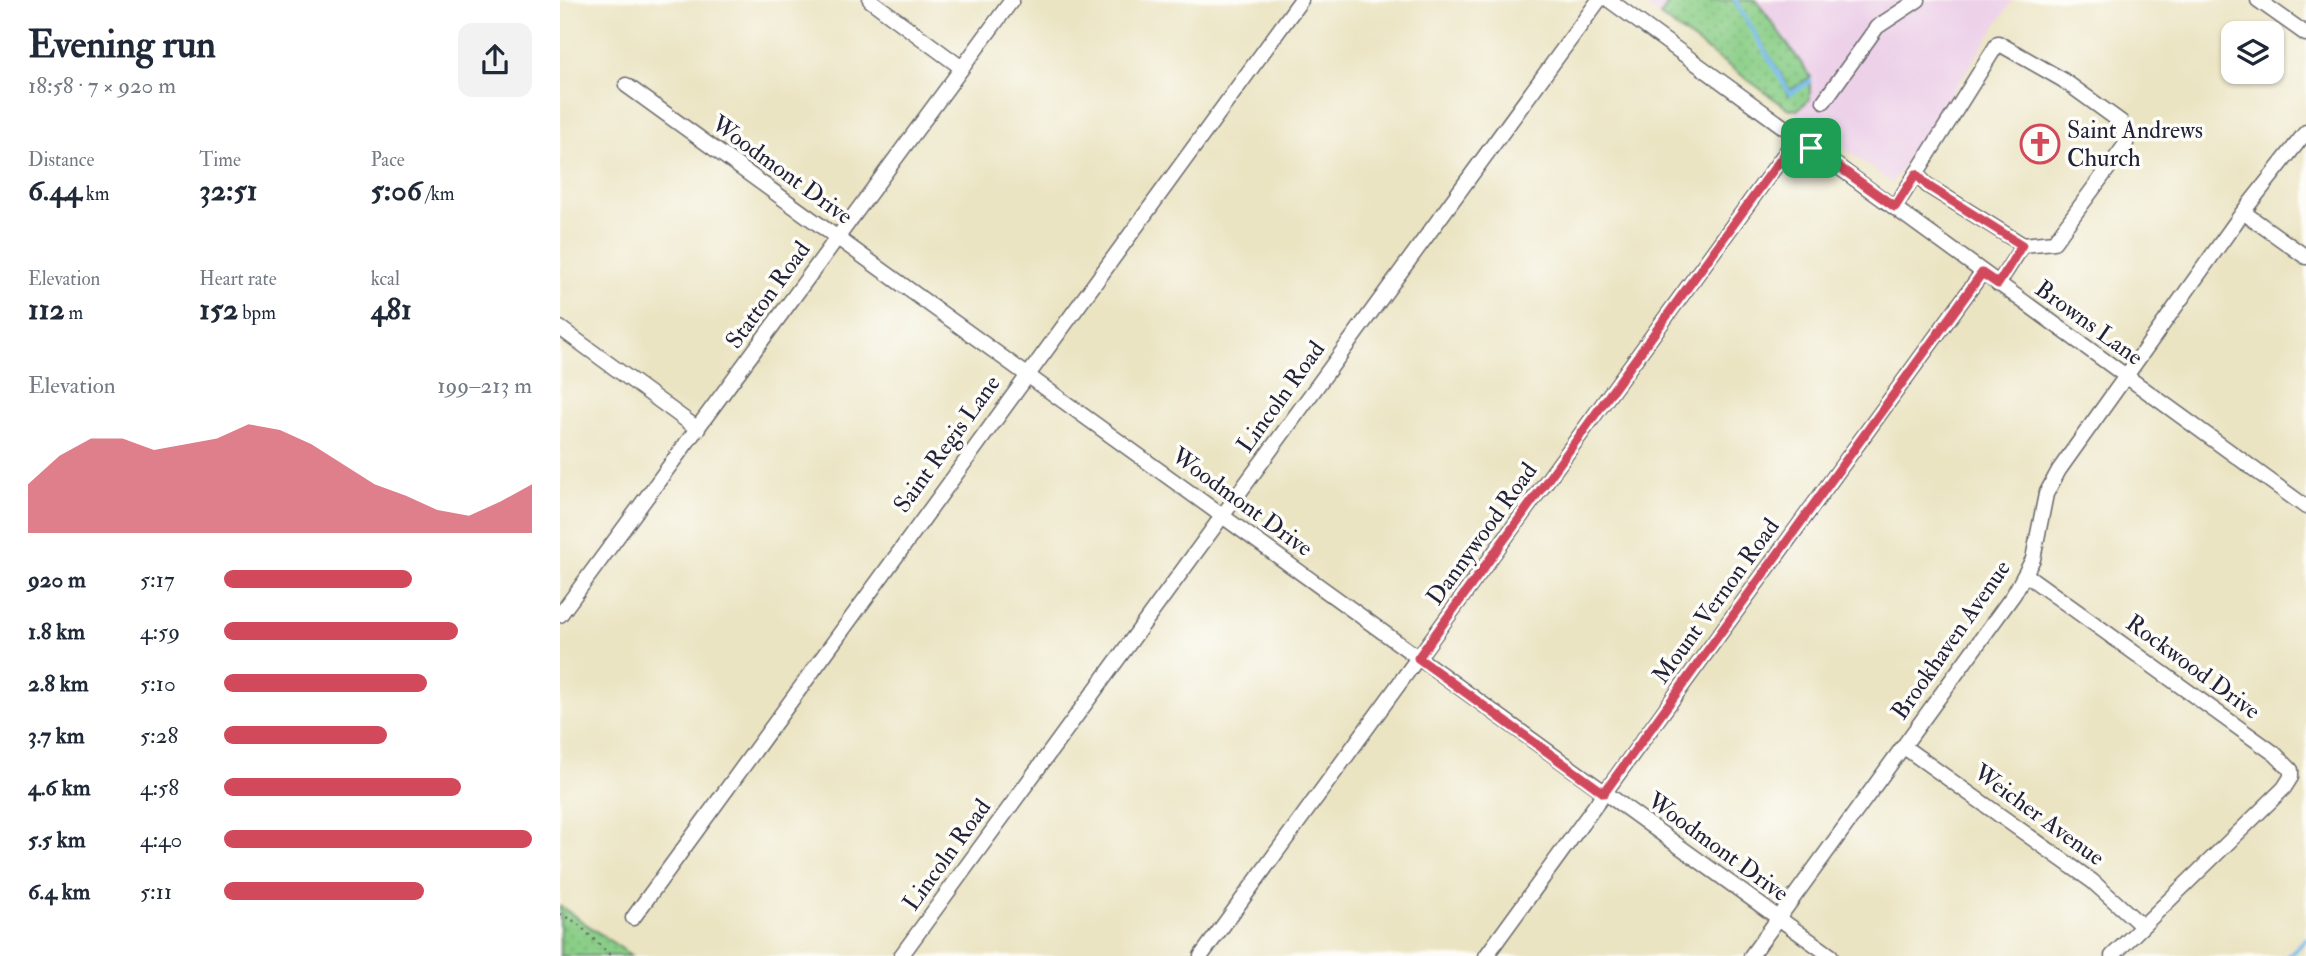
<!DOCTYPE html>
<html lang="en">
<head>
<meta charset="utf-8">
<style>
  :root { --surface:#fff; --page:#f2f2f3; --text:#1f2937; --muted:#747a83; --accent:#d1495b }
  body { margin:0; font-family:"IM FELL Double Pica",serif; background:var(--page); color:var(--text); height:100vh; display:flex; flex-direction:column; font-size:26px; white-space:nowrap }
  * { box-sizing:border-box; margin:0 }
  p { font-size:23px; color:var(--muted) }
  .icon { flex:none; width:38px; height:38px; fill:none; stroke:currentColor; stroke-width:2; stroke-linecap:round; stroke-linejoin:round }
  .map { position:relative; flex:1; overflow:hidden }
  .panel { display:flex; flex-direction:column; background:var(--surface); width:560px }
  .panel>* { flex:none }
  .fabs { position:absolute; left:1661px; top:21px; display:grid; gap:14px }
  .fabs a { display:grid; place-items:center; width:63px; height:63px; border-radius:14px; background:var(--surface); box-shadow:0 2px 5px #0004; font-size:35px }
  .pin { position:absolute; display:grid; place-items:center; width:60px; height:60px; color:#fff; margin:-30px; border-radius:14px; box-shadow:0 4px 10px #0006 }
  .round { display:grid; place-items:center; flex:none; width:74px; height:74px; border-radius:14px; background:var(--page) }
  .overview { display:flex; align-items:center; justify-content:space-between; height:119px; padding:0 28px }
  h1 { font-size:38px; font-weight:800; line-height:52px }
  .figures { display:grid; grid-template-columns:repeat(3,1fr); gap:10px; height:119px; padding:7px 28px }
  .figures div { display:grid; align-content:center }
  .figures b { font-size:30px; font-weight:800 }
  .figures small { font-size:19px; font-weight:400 }
  .figures p { font-size:19px }
  .chart { height:196px; padding:14px 28px }
  .chart p { display:flex; justify-content:space-between }
  .chart svg { width:100%; height:126px; margin-top:7px; fill:var(--accent); opacity:.7 }
  ul { padding:0 28px; list-style:none; font-size:23px }
  li { display:grid; grid-template-columns:112px 84px 1fr; align-items:center; height:52px }
  li i { height:18px; border-radius:9px; background:var(--accent) }
  main { display:flex; flex:1; min-height:0 }
  .map>svg:first-child { display:block }
  .built { fill:#edd1e9 }
  .grass { fill:url(#grass-dots); stroke:#567861; stroke-width:2 }
  .lines { fill:none; stroke-linecap:round; stroke-linejoin:round }
  .stream { stroke:#75bbec; stroke-width:4.5 }
  .minor-casing { stroke:#68666b; stroke-width:17 }
  .path { stroke:#68666b; stroke-width:2.5; stroke-dasharray:2 5; stroke-linecap:butt }
  .minor { stroke:#fff; stroke-width:14 }
  .route-casing { stroke:#fff; stroke-width:14 }
  .route { stroke:#d1495b; stroke-width:9 }
  .labels { text-anchor:middle; dominant-baseline:central; stroke-width:7; stroke-linejoin:round; paint-order:stroke }
  .poi-label { font-size:24px; fill:#22223b; stroke:#fdfcf7; text-anchor:start }
  .street-label { font-size:24px; fill:#22223b; stroke:#fdfcf7 }
</style>
</head>
<body>
<main>
<section class="panel">
<div class="overview"><div><h1>Evening run</h1><p>18:58 · 7 × 920 m</p></div><a class="round"><svg class="icon" aria-label="share" viewBox="0 0 24 24"><path d="M12 15V3M7 8l5-5 5 5M5 13v7h14v-7"/></svg></a></div>
<div class="figures">
<div><p>Distance</p><b>6.44<small> km</small></b></div>
<div><p>Time</p><b>32:51</b></div>
<div><p>Pace</p><b>5:06<small> /km</small></b></div>
</div>
<div class="figures">
<div><p>Elevation</p><b>112<small> m</small></b></div>
<div><p>Heart rate</p><b>152<small> bpm</small></b></div>
<div><p>kcal</p><b>481</b></div>
</div>
<div class="chart"><p><span>Elevation</span>199–213 m</p>
<svg viewBox="0 0 160 44" preserveAspectRatio="none"><path d="M0 44V27L10 17L20 11L30 11L40 15L50 13L60 11L70 6L80 8L90 13L100 20L110 27L120 31L130 36L140 38L150 33L160 27V44z"/></svg>
</div>
<ul>
<li><b>920 m</b>5:17<i style="width:61%"></i></li>
<li><b>1.8 km</b>4:59<i style="width:76%"></i></li>
<li><b>2.8 km</b>5:10<i style="width:66%"></i></li>
<li><b>3.7 km</b>5:28<i style="width:53%"></i></li>
<li><b>4.6 km</b>4:58<i style="width:77%"></i></li>
<li><b>5.5 km</b>4:40<i style="width:100%"></i></li>
<li><b>6.4 km</b>5:11<i style="width:65%"></i></li>
</ul>
</section>
<div class="map">
<svg width="1746" height="956" viewBox="0 0 1746 956">
  <defs>
    <pattern id="grass-dots" width="8" height="8" patternUnits="userSpaceOnUse" patternTransform="scale(1.75)"><rect width="8" height="8" fill="#8ace87"/><path d="M2 2h.1M6 6h.1" fill="none" stroke="#77b175" stroke-width="1.8" stroke-linecap="round"/></pattern>
  </defs>
  <rect width="100%" height="100%" fill="#fdfcf7"/>
  <filter id="ink" filterUnits="userSpaceOnUse"><feTurbulence type="fractalNoise" baseFrequency=".0143" numOctaves="2"/><feDisplacementMap in="SourceGraphic" scale="14" xChannelSelector="R" yChannelSelector="G"/><feConvolveMatrix kernelMatrix="1 2 1 2 8 2 1 2 1" color-interpolation-filters="sRGB"/></filter>
  <filter id="wash" filterUnits="userSpaceOnUse"><feTurbulence type="fractalNoise" baseFrequency=".00686" numOctaves="4" result="noise"/><feDisplacementMap in="SourceGraphic" scale="28" xChannelSelector="R" yChannelSelector="G"/><feGaussianBlur stdDeviation="1.57" result="paint"/><feColorMatrix in="noise" values="0 0 0 0 0 0 0 0 0 0 0 0 0 0 0 0 0 1.4 0 .05"/><feComposite in="paint" operator="in"/></filter>
  <g filter="url(#wash)">
    <rect width="100%" height="100%" fill="#ebe4c3"/>
    <path class="built" d="M1078,0H1453L1332,183Z"/>
    <path class="grass" d="M1111,0H1173L1222,80L1228,96L1250,82V99L1237,110L1227,108L1100,16Z
      M1176,0H1196L1251,77L1230,90Z
      M0,906L72,956H0Z"/>
    <g class="lines">
      <path class="stream" d="M1175,0L1230,94
        M1230,94L1250,81
        M1729,956L1746,939"/>
    </g>
  </g>
  <g filter="url(#ink)">
    <g class="lines">
      <defs>
        <path id="minor" d="M310,0L402,68
          M1049,0L1746,507
          M1698,0L1746,34
          M66,85L1271,956
          M1264,101L1317,27L1358,0
          M1335,207L1356,174
          M1683,212L1746,257
          M1438,284L1463,245L1494,242L1566,144L1561,122L1503,80L1438,43L1356,174L1368,186L1463,245
          M0,328L138,429
          M1465,574L1715,754L1731,770V777L1724,788L1552,956
          M0,615L452,0
          M1344,747L1532,881L1582,926
          M73,918L741,0
          M341,956L1039,0
          M641,956L1237,137
          M926,956L1422,273
          M1191,956L1454,594L1473,559L1486,494L1499,470L1683,212L1746,132"/>
      </defs>
      <use href="#minor" class="minor-casing"/>
      <path class="path" d="M0,914L16,922L51,956"/>
      <use href="#minor" class="minor"/>
    </g>
  </g>
  <g class="lines" filter="url(#ink)">
    <defs>
      <path id="route" d="M1237,137L1335,207L1356,174L1368,186L1462,245L1438,284L1422,273L1044,793L858,658Z"/>
    </defs>
    <use href="#route" class="route-casing"/>
    <use href="#route" class="route"/>
  </g>
  <defs>
    <symbol id="church-ring" viewBox="-11 -11 22 22"><circle r="9.5" fill="#fdfcf7" stroke="#d1495b" stroke-width="1.5"/><path d="M-1.2-6h2.4v3.5h3.3v2.4h-3.3V6h-2.4V-.1h-3.3v-2.4h3.3Z" fill="#d1495b"/></symbol>
  </defs>
  <g fill-rule="evenodd">
    <use href="#church-ring" x="1458" y="122" width="44" height="44"/>
  </g>
  <g class="labels">
    <g class="poi-label">
      <text x="1507" y="130">Saint Andrews<tspan x="1507" dy="28">Church</tspan></text>
    </g>
    <g class="street-label">
      <text transform="translate(222 170) rotate(36)">Woodmont Drive</text>
      <text transform="translate(208 295) rotate(-54)">Statton Road</text>
      <text transform="translate(1529 323) rotate(36)">Browns Lane</text>
      <text transform="translate(721 397) rotate(-54)">Lincoln Road</text>
      <text transform="translate(387 444) rotate(-54)">Saint Regis Lane</text>
      <text transform="translate(682 502) rotate(36)">Woodmont Drive</text>
      <text transform="translate(922 534) rotate(-54)">Dannywood Road</text>
      <text transform="translate(1156 601) rotate(-54)">Mount Vernon Road</text>
      <text transform="translate(1391 640) rotate(-55)">Brookhaven Avenue</text>
      <text transform="translate(1633 667) rotate(36)">Rockwood Drive</text>
      <text transform="translate(1479 815) rotate(36)">Weicher Avenue</text>
      <text transform="translate(1158 847) rotate(36)">Woodmont Drive</text>
      <text transform="translate(387 855) rotate(-54)">Lincoln Road</text>
    </g>
  </g>
</svg>
<div class="fabs">
<a><svg class="icon" aria-label="layers" viewBox="0 0 24 24"><path d="M12 4l9 5-9 5-9-5zM3 14l9 5 9-5"/></svg></a>
</div>
<div class="pin" style="left:1251px;top:148px;background:#1e9e55"><svg class="icon" aria-label="arrive" viewBox="0 0 24 24"><path d="M6 21V4h12l-3 4 3 4H6"/></svg></div>
</div>
</main>
</body>
</html>
